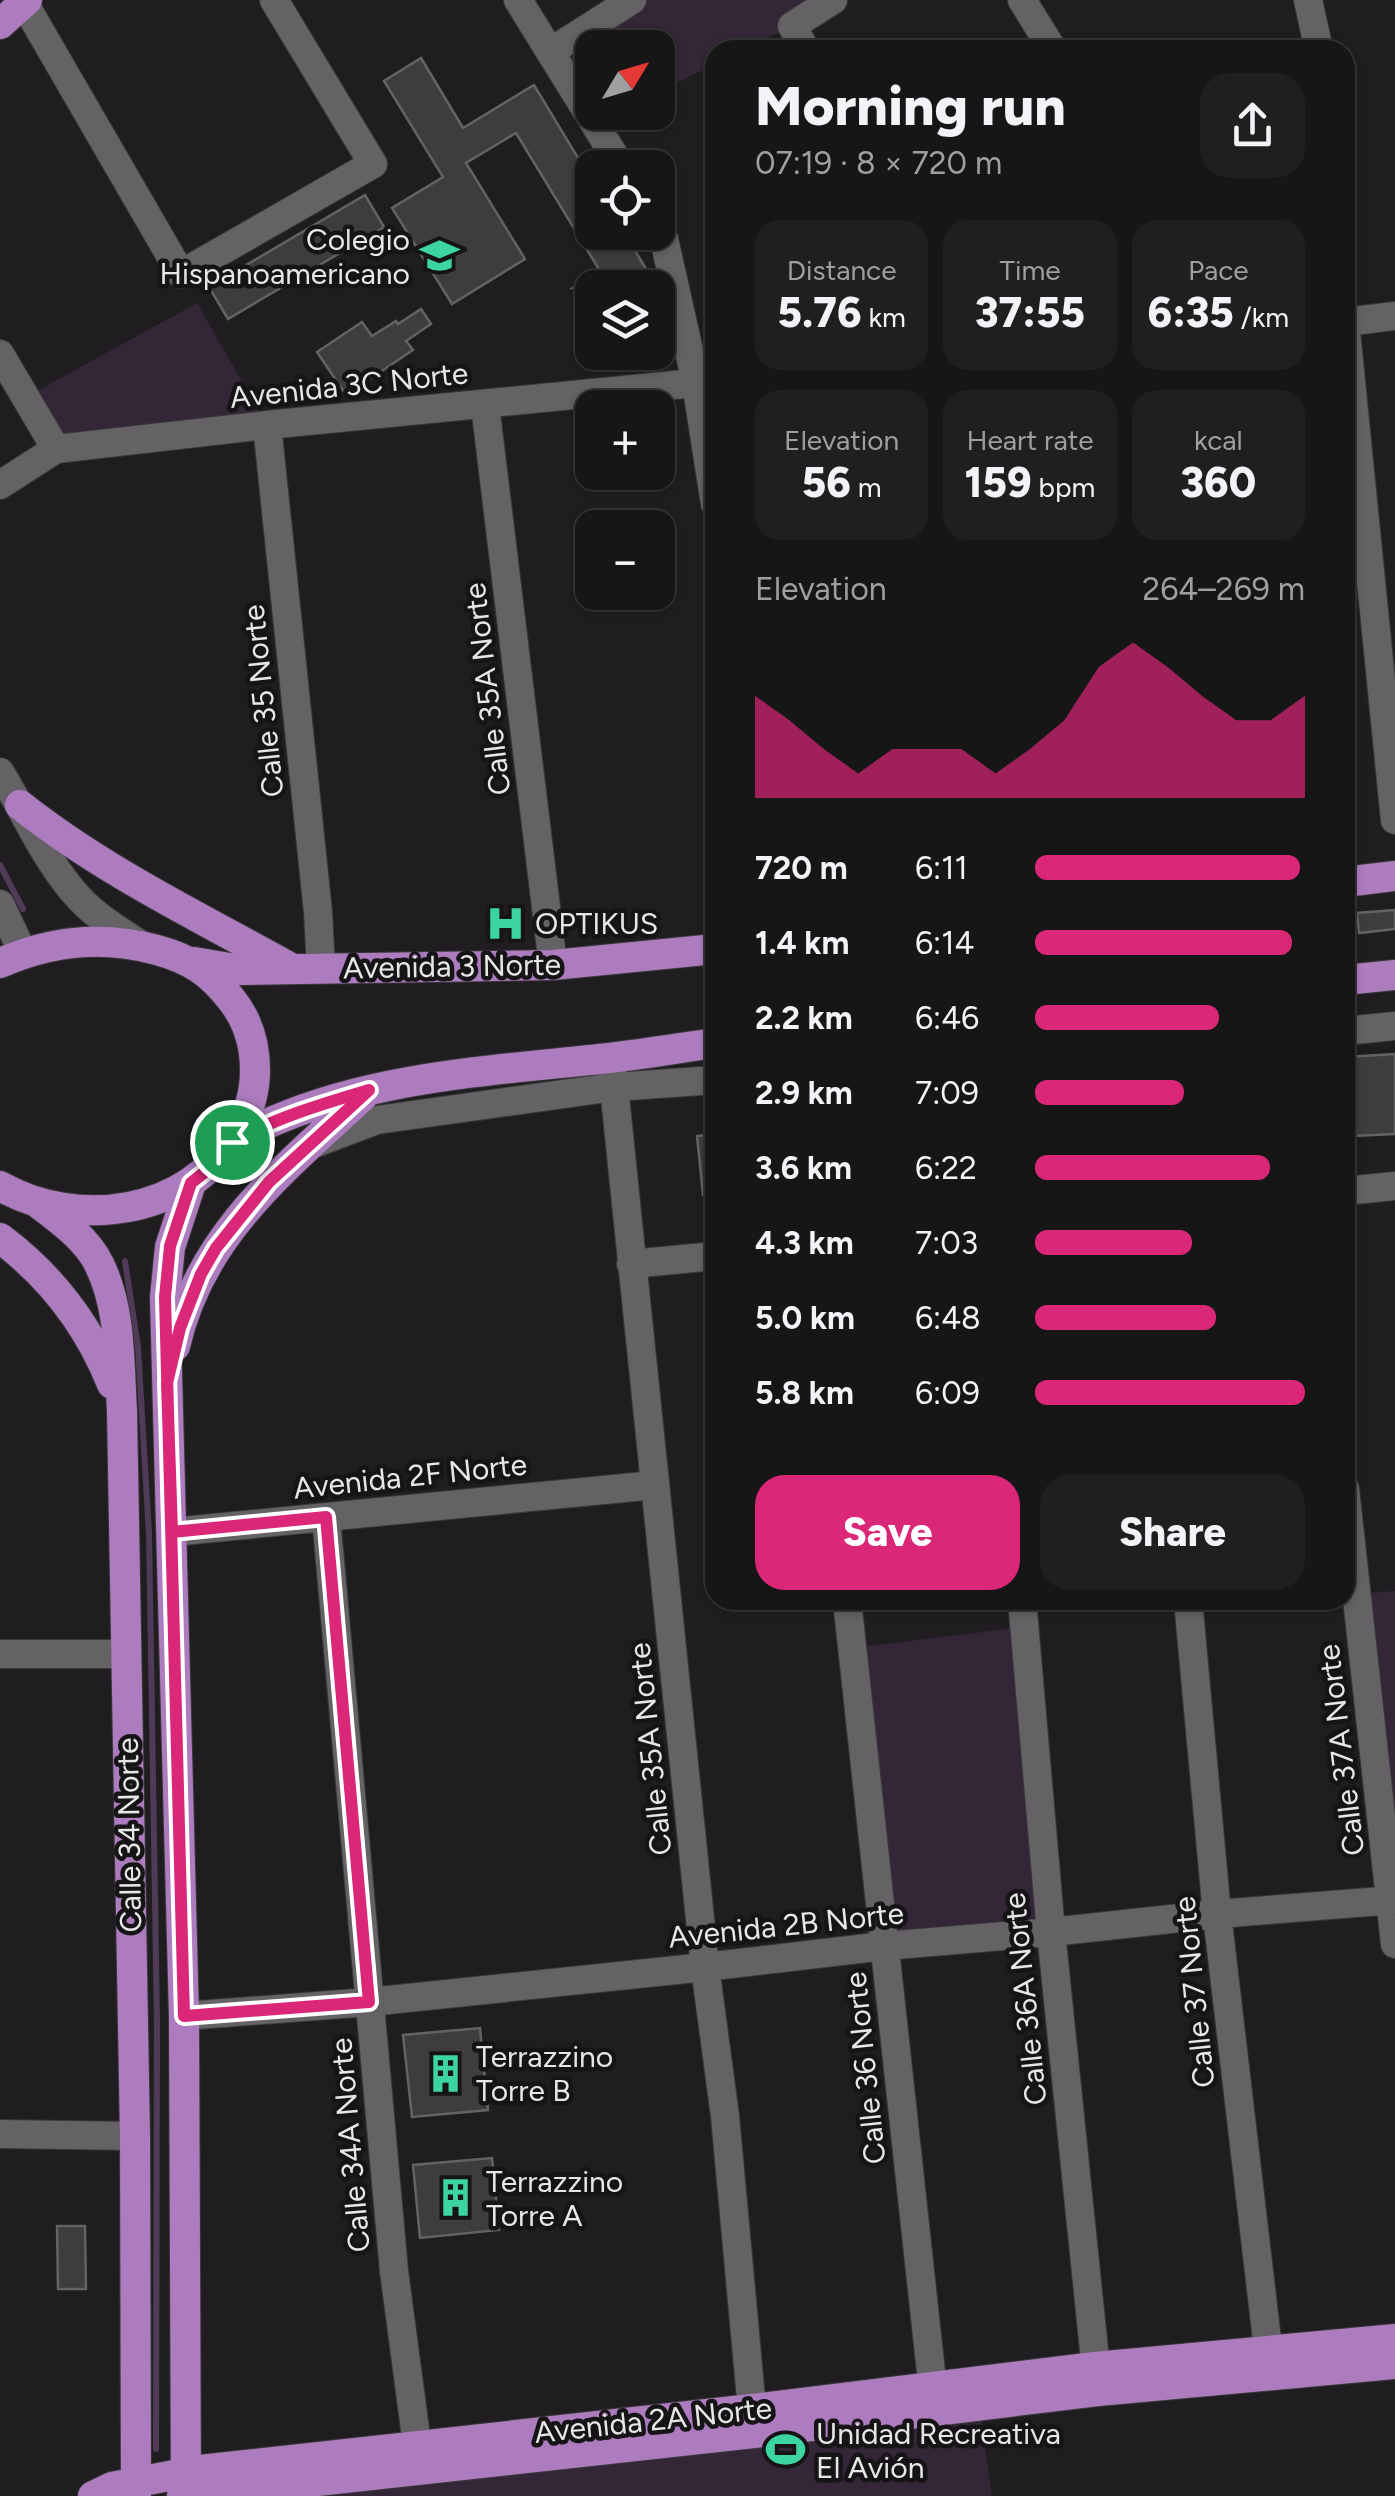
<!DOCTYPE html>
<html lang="en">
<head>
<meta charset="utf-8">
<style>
  :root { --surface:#171617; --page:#201f20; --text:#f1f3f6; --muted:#9e9fa1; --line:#363536; --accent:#db2777 }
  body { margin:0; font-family:Figtree,sans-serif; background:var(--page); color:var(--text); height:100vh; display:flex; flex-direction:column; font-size:38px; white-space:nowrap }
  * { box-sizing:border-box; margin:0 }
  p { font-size:32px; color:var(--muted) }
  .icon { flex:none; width:55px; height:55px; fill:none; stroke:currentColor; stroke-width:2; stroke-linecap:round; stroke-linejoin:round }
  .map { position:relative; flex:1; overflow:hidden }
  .drawer { position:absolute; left:705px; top:40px; width:650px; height:1570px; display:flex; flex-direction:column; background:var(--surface); border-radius:30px; box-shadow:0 2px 8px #0004,0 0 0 2px var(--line) }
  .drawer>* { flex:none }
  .needle { width:65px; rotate:52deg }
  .fabs { position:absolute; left:575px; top:30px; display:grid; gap:20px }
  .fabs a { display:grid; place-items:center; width:100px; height:100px; border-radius:20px; background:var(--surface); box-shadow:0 2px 8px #0004,0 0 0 2px var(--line); font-size:50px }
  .pin { position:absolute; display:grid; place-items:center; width:85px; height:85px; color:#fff; margin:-42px; border:5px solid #fff; border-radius:50%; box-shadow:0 2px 10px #0007 }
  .round { display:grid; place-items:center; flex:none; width:105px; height:105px; border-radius:30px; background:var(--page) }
  .overview { display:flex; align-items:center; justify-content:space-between; height:170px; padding:0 50px }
  h1 { font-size:55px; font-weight:800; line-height:75px }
  .metrics { display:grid; grid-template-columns:repeat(3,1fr); gap:15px; height:170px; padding:10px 50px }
  .metrics div { display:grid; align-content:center; border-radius:25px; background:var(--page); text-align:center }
  .metrics b { font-size:42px; font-weight:800 }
  .metrics small { font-size:28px; font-weight:400 }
  .metrics p { font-size:28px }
  .chart { height:280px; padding:20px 50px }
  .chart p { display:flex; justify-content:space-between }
  .chart svg { width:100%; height:180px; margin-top:10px; fill:var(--accent); opacity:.7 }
  .action { display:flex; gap:20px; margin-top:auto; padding:20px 50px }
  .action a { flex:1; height:115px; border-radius:30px; background:var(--accent); color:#fff; font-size:40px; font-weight:800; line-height:115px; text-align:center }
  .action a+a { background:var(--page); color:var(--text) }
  ul { padding:0 50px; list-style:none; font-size:32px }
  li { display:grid; grid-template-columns:160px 120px 1fr; align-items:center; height:75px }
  li i { height:25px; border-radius:12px; background:var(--accent) }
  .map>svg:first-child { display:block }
  .green { fill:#322637 }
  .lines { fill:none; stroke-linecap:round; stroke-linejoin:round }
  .stream { stroke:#4f3b57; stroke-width:6 }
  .building { fill:#3e3c3f; stroke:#646265; stroke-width:2.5 }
  .minor-casing { stroke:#3a393a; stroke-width:30 }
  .major-casing { stroke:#3a393a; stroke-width:32 }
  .minor { stroke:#646264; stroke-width:28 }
  .major { stroke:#ad7cbf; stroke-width:30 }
  .route-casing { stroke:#fff; stroke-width:20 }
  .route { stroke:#db2777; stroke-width:12 }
  .labels { text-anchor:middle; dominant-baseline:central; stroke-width:9; stroke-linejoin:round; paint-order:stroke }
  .poi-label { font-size:30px; fill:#e8e7e8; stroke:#161416; text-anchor:start }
  .street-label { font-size:30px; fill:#e8e7e8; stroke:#161416 }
</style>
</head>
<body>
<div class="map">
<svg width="1395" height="2496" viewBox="0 0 1395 2496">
  <rect width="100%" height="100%" fill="#1f1d1f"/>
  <path class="green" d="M632,0H833L792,26L743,50H715V64L658,92V48H592V112L617,113L596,123L550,52Z
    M197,303L267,425L56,449L26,397Z
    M1395,1591V1900L1355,1594Z
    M1025,1627L1051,1932L884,1946L852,1648Z
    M979,2404L992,2496H186Z"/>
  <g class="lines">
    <path class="stream" d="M0,865L23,909
      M125,1261L138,1347L149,1534L157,2021L156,2449"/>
  </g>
  <path class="building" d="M421,58L463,128L534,85L592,181V232H624L652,279L639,288H573L600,271L516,133L466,163L525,259L452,304L392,208L443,177L384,81Z
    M365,195L384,227L228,319L209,287Z
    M421,309L431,324L406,341L413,350L346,395L317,352L362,322L372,336L396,321L398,324Z
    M1395,910V929L1359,933L1357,913Z
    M1395,1054V1134L1353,1136L1346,1057Z
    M715,1134V1195H703L697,1136Z
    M480,2028L488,2110L412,2117L403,2035Z
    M492,2158L499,2230L420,2238L413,2165Z
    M57,2226H85L86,2289H58Z"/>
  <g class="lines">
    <defs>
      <path id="minor" d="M518,0L622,168
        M1022,0L1053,50
        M1308,0L1319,50
        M24,3L181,274L373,164L274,0
        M806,50L792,26L833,0
        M550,52L632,0
        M658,228L664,239L696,382L715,504
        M1395,316L1345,322L1395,820
        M0,354L56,449
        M485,405L553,965
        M267,425L318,912L321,969
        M0,485L56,449L267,425L715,381
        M0,772C26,814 46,863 80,899C98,918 121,932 143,946
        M0,904L23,953
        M1345,1031L1395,1026
        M611,1058L705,1967L725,2116L754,2431
        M316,1143L377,1120L614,1087L715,1080
        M1345,1191L1395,1186
        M631,1264L715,1256
        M1345,1489L1395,1944
        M326,1517L394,2271L420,2467
        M172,1532L655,1485
        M847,1600L935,2409
        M1022,1600L1051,1932L1098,2389
        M1188,1600L1217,1914L1271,2374
        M0,1654H126
        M184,2016L369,2002L705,1967L884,1946L1051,1932L1217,1914L1395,1900
        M0,2134L135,2136"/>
      <path id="major" d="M0,24L27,0
        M20,805C102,870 199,917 291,968
        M1345,882L1395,876
        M194,962L241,970L553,965L715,949
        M0,963C50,941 103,935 157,950C190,959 210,972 231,999C248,1020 255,1043 255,1070C255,1094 249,1113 236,1134C188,1215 78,1230 0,1186
        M1345,980L1395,975
        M231,1142C346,1077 481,1072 609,1058C644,1054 680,1048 715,1043
        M38,1203C59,1219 87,1239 99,1264C121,1308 119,1362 122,1411L135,2136L136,2496
        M0,1238C52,1277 88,1324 112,1384
        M175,1346C200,1235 284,1169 363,1096
        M93,2496L112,2487L200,2470L752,2409L1095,2367L1395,2339
        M182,2496L754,2433L1098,2391L1395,2364
        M186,2496L184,2016L165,1297L170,1247L191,1183"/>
    </defs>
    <use href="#minor" class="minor-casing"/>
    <use href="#major" class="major-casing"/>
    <use href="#minor" class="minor"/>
    <use href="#major" class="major"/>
  </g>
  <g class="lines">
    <defs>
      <path id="route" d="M232,1142L216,1163L191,1183L170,1246L165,1297L184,2016L369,2002L326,1517L172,1532L167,1383L180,1328L201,1274L216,1248L269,1182L369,1090C322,1104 275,1118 232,1142"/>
    </defs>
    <use href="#route" class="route-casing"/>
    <use href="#route" class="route"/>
  </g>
  <defs>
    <symbol id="university-bare" viewBox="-9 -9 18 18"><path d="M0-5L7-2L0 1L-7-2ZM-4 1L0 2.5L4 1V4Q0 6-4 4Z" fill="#3dd4a3" stroke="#161416" stroke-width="2.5" paint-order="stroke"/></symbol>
    <symbol id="hospital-bare" viewBox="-9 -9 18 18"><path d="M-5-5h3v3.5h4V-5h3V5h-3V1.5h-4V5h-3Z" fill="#3dd4a3" stroke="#161416" stroke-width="2.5" paint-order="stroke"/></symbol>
    <symbol id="building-bare" viewBox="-9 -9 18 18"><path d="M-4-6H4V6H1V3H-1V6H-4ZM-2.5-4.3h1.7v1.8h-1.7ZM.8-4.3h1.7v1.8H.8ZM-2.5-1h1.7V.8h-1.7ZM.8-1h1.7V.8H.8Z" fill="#3dd4a3" stroke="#161416" stroke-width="2.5" paint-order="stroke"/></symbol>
    <symbol id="stadium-bare" viewBox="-9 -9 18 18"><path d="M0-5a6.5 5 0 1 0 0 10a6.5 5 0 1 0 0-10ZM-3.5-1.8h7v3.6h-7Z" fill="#3dd4a3" stroke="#161416" stroke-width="2.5" paint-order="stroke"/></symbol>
  </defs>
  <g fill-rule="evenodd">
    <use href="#university-bare" x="412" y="228" width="55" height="55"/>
    <use href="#hospital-bare" x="478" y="896" width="55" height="55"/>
    <use href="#building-bare" x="418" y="2046" width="55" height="55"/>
    <use href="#building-bare" x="428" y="2170" width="55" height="55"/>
    <use href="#stadium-bare" x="758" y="2422" width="55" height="55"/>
  </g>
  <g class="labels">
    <g class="poi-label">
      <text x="410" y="239" text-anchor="end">Colegio<tspan x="410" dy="34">Hispanoamericano</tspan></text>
      <text x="535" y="923">OPTIKUS</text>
      <text x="476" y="2056">Terrazzino<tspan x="476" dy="34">Torre B</tspan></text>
      <text x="486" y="2181">Terrazzino<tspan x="486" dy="34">Torre A</tspan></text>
      <text x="816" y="2433">Unidad Recreativa<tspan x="816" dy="34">El Avión</tspan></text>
    </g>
    <g class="street-label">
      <text transform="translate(349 385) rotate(-6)">Avenida 3C Norte</text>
      <text transform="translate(487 689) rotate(-97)">Calle 35A Norte</text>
      <text transform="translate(263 701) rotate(-96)">Calle 35 Norte</text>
      <text transform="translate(452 966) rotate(-1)">Avenida 3 Norte</text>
      <text transform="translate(410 1476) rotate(-6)">Avenida 2F Norte</text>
      <text transform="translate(650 1749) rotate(-96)">Calle 35A Norte</text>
      <text transform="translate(1341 1750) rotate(-97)">Calle 37A Norte</text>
      <text transform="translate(129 1835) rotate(-91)">Calle 34 Norte</text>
      <text transform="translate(786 1925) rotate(-6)">Avenida 2B Norte</text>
      <text transform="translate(1194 1992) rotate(-96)">Calle 37 Norte</text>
      <text transform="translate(1025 1999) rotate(-96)">Calle 36A Norte</text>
      <text transform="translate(865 2068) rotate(-96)">Calle 36 Norte</text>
      <text transform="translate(350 2145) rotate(-95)">Calle 34A Norte</text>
      <text transform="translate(653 2420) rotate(-6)">Avenida 2A Norte</text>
    </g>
  </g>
</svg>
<div class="fabs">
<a><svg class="needle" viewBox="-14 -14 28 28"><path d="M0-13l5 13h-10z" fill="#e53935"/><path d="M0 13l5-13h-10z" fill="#9e9fa1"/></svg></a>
<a><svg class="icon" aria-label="locate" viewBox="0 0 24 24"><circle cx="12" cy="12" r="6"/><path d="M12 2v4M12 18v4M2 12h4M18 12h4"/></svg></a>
<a><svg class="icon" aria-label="layers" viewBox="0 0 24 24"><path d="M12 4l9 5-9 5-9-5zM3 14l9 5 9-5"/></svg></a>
<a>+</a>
<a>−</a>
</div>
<div class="pin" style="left:232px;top:1142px;background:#1e9e55"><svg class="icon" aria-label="arrive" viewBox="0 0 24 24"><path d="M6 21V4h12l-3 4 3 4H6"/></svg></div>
<section class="drawer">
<div class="overview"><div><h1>Morning run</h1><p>07:19 · 8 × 720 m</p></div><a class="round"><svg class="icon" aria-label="share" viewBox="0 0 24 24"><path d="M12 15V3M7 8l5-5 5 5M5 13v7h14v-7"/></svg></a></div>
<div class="metrics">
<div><p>Distance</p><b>5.76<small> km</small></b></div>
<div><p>Time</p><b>37:55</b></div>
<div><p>Pace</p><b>6:35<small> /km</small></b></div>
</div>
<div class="metrics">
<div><p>Elevation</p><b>56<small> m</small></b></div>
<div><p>Heart rate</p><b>159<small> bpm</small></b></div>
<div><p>kcal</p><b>360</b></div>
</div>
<div class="chart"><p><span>Elevation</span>264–269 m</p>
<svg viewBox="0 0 160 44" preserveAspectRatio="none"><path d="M0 44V19L10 25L20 32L30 38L40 32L50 32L60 32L70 38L80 32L90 25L100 12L110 6L120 12L130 19L140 25L150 25L160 19V44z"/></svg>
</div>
<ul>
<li><b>720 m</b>6:11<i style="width:98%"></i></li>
<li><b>1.4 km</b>6:14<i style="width:95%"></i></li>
<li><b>2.2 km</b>6:46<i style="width:68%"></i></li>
<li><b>2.9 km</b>7:09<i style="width:55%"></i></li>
<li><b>3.6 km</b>6:22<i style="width:87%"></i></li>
<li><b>4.3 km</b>7:03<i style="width:58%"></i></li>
<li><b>5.0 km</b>6:48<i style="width:67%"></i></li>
<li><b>5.8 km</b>6:09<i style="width:100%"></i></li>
</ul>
<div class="action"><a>Save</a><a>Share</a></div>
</section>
</div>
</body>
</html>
